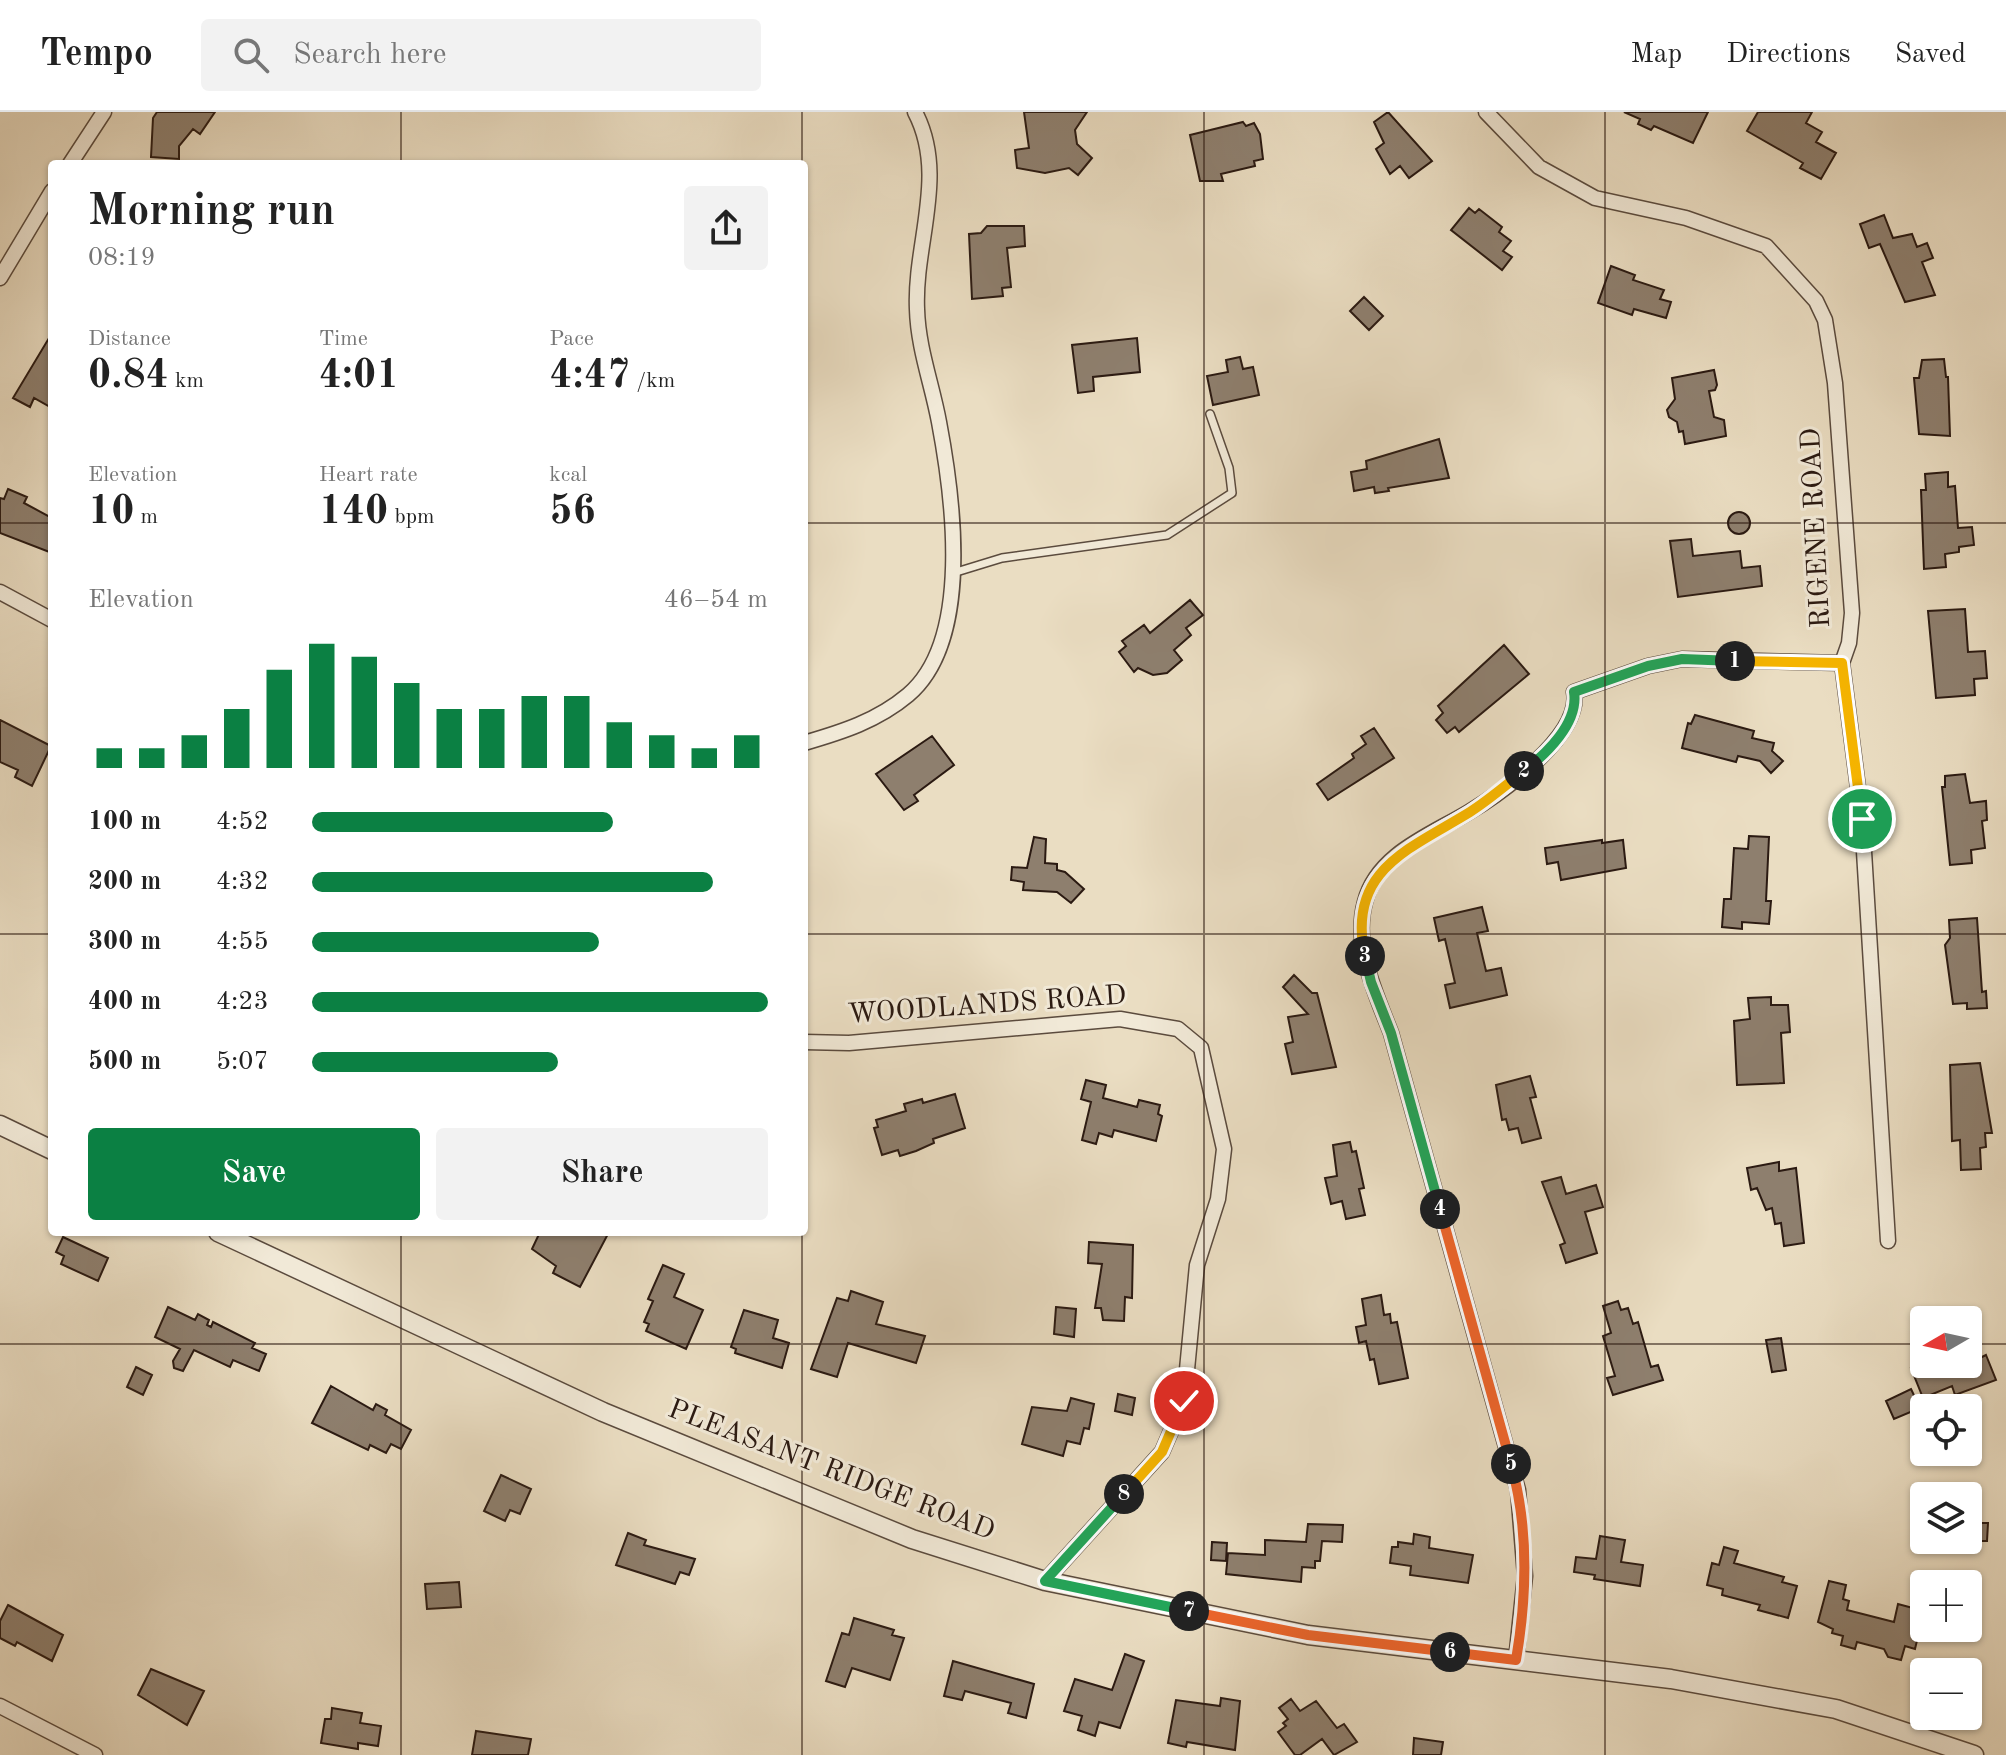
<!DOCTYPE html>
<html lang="en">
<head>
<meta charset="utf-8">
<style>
  :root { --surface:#fff; --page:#f2f2f2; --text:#222; --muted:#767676; --line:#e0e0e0; --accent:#0b8043 }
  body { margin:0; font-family:"Old Standard TT",serif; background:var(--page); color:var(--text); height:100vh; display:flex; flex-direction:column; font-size:30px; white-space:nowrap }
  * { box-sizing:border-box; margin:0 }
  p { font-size:26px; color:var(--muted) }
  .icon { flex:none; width:44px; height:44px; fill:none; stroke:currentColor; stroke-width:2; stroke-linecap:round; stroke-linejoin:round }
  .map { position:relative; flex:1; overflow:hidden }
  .sheet { position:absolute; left:48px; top:48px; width:760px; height:1076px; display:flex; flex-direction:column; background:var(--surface); border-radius:8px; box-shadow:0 2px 6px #0004 }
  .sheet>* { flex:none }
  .needle { width:52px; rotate:261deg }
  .fabs { position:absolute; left:1910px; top:1194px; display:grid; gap:16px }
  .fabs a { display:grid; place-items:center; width:72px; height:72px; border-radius:8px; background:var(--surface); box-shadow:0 2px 6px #0004; font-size:40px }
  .pin { position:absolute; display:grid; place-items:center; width:68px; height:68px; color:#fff; margin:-34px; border:4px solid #fff; border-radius:50%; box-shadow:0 2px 8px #0007 }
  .km { position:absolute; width:40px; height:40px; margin:-20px; border-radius:50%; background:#222; color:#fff; font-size:22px; line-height:40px; text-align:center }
  .round { display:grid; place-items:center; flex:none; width:84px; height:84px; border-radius:8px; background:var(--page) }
  .head { display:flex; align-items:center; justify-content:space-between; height:136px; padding:0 40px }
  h1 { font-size:44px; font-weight:700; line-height:60px }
  .figures { display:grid; grid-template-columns:repeat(3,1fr); gap:12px; height:136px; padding:8px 40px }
  .figures div { display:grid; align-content:center }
  .figures b { font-size:40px; font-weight:700 }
  .figures small { font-size:22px; font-weight:400 }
  .figures p { font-size:22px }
  .chart { height:224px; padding:16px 40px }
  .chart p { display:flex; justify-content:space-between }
  .chart svg { width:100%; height:144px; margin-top:8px; stroke:var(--accent); stroke-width:6 }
  .button { display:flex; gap:16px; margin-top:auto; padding:16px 40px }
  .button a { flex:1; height:92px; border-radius:8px; background:var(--accent); color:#fff; font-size:32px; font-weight:700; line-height:92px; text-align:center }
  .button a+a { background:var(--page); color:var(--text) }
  ul { padding:0 40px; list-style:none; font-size:26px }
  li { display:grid; grid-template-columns:128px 96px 1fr; align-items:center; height:60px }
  li i { height:20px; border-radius:10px; background:var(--accent) }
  header { display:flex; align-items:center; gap:48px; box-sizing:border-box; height:112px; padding:0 40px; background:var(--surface); border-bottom:2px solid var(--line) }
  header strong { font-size:38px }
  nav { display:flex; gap:44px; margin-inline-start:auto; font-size:28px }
  .search { width:560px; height:72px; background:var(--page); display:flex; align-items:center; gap:20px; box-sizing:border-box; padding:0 28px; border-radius:8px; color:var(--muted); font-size:30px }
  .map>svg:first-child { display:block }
  .building { fill:#8e7f6e; stroke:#2b1a12; stroke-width:2 }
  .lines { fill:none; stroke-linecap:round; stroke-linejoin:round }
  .service-casing { stroke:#5b4b3e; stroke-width:10 }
  .minor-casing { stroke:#5b4b3e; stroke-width:17 }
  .tertiary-casing { stroke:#5b4b3e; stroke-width:21 }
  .service { stroke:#f1e9d7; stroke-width:7 }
  .minor { stroke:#f1e9d7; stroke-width:14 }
  .tertiary { stroke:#f1e9d7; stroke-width:18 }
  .split-1-casing { stroke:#fff; stroke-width:16 }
  .split-2-casing { stroke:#fff; stroke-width:16 }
  .split-3-casing { stroke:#fff; stroke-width:16 }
  .split-4-casing { stroke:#fff; stroke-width:16 }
  .split-5-casing { stroke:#fff; stroke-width:16 }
  .split-6-casing { stroke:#fff; stroke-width:16 }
  .split-7-casing { stroke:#fff; stroke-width:16 }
  .split-8-casing { stroke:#fff; stroke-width:16 }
  .split-9-casing { stroke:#fff; stroke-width:16 }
  .split-1 { stroke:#f5b400; stroke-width:10 }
  .split-2 { stroke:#22a559; stroke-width:10 }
  .split-3 { stroke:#f5b400; stroke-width:10 }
  .split-4 { stroke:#22a559; stroke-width:10 }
  .split-5 { stroke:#f0652b; stroke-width:10 }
  .split-6 { stroke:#f0652b; stroke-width:10 }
  .split-7 { stroke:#f0652b; stroke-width:10 }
  .split-8 { stroke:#22a559; stroke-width:10 }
  .split-9 { stroke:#f5b400; stroke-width:10 }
  .grid { fill:none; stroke:#2b1a12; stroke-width:2; stroke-opacity:0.55 }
  .labels { text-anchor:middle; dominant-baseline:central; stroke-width:6; stroke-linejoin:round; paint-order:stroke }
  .street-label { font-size:28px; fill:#2b1a12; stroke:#f1e9d7 }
</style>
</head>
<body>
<header>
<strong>Tempo</strong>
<div class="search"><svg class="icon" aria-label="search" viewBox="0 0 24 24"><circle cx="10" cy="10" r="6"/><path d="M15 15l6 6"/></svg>Search here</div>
<nav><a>Map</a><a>Directions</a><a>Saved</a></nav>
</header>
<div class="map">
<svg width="2006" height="1643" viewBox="0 0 2006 1643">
  <rect width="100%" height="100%" fill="#eaddc2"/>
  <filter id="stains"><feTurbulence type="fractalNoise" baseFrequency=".0025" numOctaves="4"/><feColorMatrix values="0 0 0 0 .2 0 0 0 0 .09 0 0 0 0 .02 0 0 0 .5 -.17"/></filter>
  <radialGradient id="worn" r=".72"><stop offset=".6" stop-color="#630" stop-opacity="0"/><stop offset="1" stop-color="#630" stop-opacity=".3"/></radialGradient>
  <path class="building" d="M157,0H215L200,22L193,17L179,34V47L151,45L153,6Z
    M1024,0H1087L1075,18L1077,32L1092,46L1078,63L1069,56L1045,61L1017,56L1015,38L1029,36Z
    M1388,0L1432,49L1409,66L1400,54L1390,62L1376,37L1384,31L1374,10Z
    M1624,0H1708L1693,31L1654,14L1651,18L1638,12L1640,7Z
    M1758,0H1812L1806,11L1822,20L1816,30L1836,41L1821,67L1800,56L1803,51L1747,19Z
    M1243,10L1246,14L1254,11L1260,22L1263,47L1254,49L1255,54L1221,62L1223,69H1200L1190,23Z
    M1469,96L1475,101L1479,97L1502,115L1499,120L1511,129L1503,139L1512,145L1502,158L1451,118Z
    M1884,103L1893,126L1912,122L1917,135L1927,131L1933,146L1922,150L1935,183L1905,190L1880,132L1869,136L1860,112Z
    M987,114H1024L1025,134L1007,136L1011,175L1002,176L1003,184L972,187L969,122L981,121Z
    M1611,154L1635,163L1633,168L1664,178L1660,187L1671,190L1666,206L1634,197L1632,203L1598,191Z
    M1364,185L1383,204L1369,218L1350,199Z
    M52,221V296L34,286L30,295L13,286Z
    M1137,226L1140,260L1093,265L1094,279L1078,281L1072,233Z
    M1240,245L1243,257L1253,255L1259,283L1213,293L1207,264L1228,260L1226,248Z
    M1944,247L1946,265H1948L1950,324L1919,322L1914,266H1919L1922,248Z
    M1714,258L1717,273L1715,278L1709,279L1714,305L1724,308L1726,324L1685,332L1683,319L1679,320L1677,310L1669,305L1667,298L1675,287L1672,266Z
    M1439,327L1449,366L1388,376L1389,379L1375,381L1374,375L1354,379L1351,360L1367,357L1366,349Z
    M1948,360V375L1955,374L1958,416L1972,415L1974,433L1959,435V440L1945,442L1946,455L1924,457L1921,378H1926L1925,362Z
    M8,377L27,385L24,391L52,406V441L0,421V386L4,387Z
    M1728 411a11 11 0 1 1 22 0a11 11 0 1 1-22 0Z
    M1691,427L1693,444L1740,439L1742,456L1760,454L1762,474L1678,485L1670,429Z
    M1190,488L1203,503L1186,516L1191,523L1174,538L1182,548L1167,561L1153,563L1138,556L1134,560L1119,540L1126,534L1122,529L1144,513L1150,521Z
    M1965,497L1968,540L1985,539L1987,566L1974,567L1975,583L1936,586L1928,499Z
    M1504,533L1529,562L1459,620L1455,615L1447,621L1436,608L1443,601L1438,594Z
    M1695,603L1754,619L1752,626L1774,631L1772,639L1783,649L1771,661L1760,649L1738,644L1736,650L1682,636L1688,611L1691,612Z
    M0,608L51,634L32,674L15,665L18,658L0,650Z
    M1374,616L1394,646L1328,688L1317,672L1354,646L1352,642L1366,632L1361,624Z
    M932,624L954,653L914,683L918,689L904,698L876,662Z
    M1965,662L1970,691L1986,689L1987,708L1982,709L1985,736L1971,738L1972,751L1950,753L1942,675H1945V664Z
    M1749,724L1769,725L1766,789H1771L1769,812L1742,810V817L1722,815L1724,787H1731L1734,736L1748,737Z
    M1034,725L1046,727L1045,751L1057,752V758L1065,760L1084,777L1071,791L1057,780L1023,778L1024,770L1011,768L1012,755L1027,756Z
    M1602,728V731L1623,728L1626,756L1561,768L1558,750L1547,752L1545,736Z
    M1482,795L1488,819L1477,821L1486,859L1501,856L1507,883L1450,896L1445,873L1455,871L1445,827L1439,829L1434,806Z
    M1977,806L1982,880L1986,879L1987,896L1967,897V891L1953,892L1945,833L1950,826L1949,808Z
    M1294,863L1312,881H1317L1336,955L1292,962L1285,932L1293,930L1288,905L1308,902L1283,875Z
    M1771,885V893H1788L1790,920L1781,921L1784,971L1737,973L1734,909L1750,907L1748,886Z
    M1980,951L1992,1021H1985L1986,1035L1980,1036L1981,1057L1961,1058L1960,1028L1952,1029L1950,953Z
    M1530,964L1536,985L1530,986L1541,1026L1522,1031L1518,1016L1509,1018L1506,1007L1502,1008L1496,973Z
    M1086,968L1106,973L1103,986L1137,995L1139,988L1160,993L1158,1002L1162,1004L1156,1029L1114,1018L1112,1025L1099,1021L1096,1032L1082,1028L1091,990L1081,987Z
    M955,982L965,1016L933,1027L934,1031L916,1039L900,1044L898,1038L882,1043L874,1016L878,1015L876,1008L906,999L904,992L922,987L923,991Z
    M1350,1030L1352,1040L1356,1039L1364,1076L1359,1077L1365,1103L1346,1107L1342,1089L1331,1092L1325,1066L1337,1064L1333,1033Z
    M1779,1050V1059L1796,1056L1804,1131L1784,1134L1781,1111L1775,1112L1772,1096L1766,1098L1757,1076L1751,1078L1747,1056Z
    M1561,1065L1566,1082L1596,1073L1603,1095L1585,1100L1597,1141L1566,1151L1560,1133L1565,1131L1542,1070Z
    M540,1120H609L580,1175L553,1161L556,1154L532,1137Z
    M63,1125L108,1146L98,1169L61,1152L64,1144L56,1140Z
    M1089,1130L1133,1133L1132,1186L1125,1185L1124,1209L1103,1208L1101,1196H1095L1102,1152L1088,1151Z
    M663,1153L684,1162L674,1185L703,1198L686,1237L646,1219L649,1212L644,1210L653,1189L648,1187Z
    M851,1179L883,1190L876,1212L925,1224L916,1251L848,1231L837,1265L811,1257L837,1186L848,1189Z
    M1381,1183L1384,1203L1390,1202L1391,1211L1397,1210L1408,1266L1379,1272L1374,1247L1370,1248L1366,1229L1359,1231L1356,1215L1366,1213L1362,1187Z
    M1618,1189L1621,1198L1628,1196L1633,1212L1638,1210L1651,1255L1658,1253L1663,1268L1613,1283L1607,1266L1615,1264L1603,1224L1611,1221L1603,1194Z
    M168,1195L195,1208L198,1202L209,1208L207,1213L211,1215L213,1210L255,1231L252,1236L266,1242L259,1259L233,1248L230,1255L194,1238L183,1259L174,1256L173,1249L180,1237L155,1225Z
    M1056,1195L1076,1197L1074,1225L1054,1222Z
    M744,1198L778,1208L773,1226L789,1231L782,1256L735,1241L736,1237L731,1235Z
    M1781,1226L1786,1258L1772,1260L1766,1228Z
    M1986,1243L1996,1268L1955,1283L1952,1274L1923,1286L1911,1256L1921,1252H1968Z
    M136,1255L152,1263L143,1283L127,1275Z
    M331,1274L373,1298L376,1292L387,1298L385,1303L411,1318L401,1337L391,1332L386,1341L370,1333L368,1338L312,1311Z
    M1911,1277L1920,1296L1894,1307L1886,1289Z
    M1118,1282L1135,1286L1132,1303L1115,1299Z
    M1071,1286L1094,1292L1089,1317L1084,1316L1080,1332L1067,1329L1063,1344L1022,1332L1032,1295L1067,1299Z
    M501,1363L531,1377L520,1402L510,1398L505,1409L484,1399Z
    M1968,1411H1988L1987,1429H1968Z
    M1308,1412L1343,1413L1342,1430L1322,1429L1320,1449H1315V1456L1302,1455L1301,1470L1226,1462L1228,1441L1265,1443V1428L1306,1430Z
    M628,1421L646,1428L644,1433L695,1447L689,1463L680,1460L675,1472L616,1453Z
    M1414,1422L1430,1425L1429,1436L1473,1443L1468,1471L1410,1463L1411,1454L1390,1451L1392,1435H1398V1430L1413,1432Z
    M1600,1424L1625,1428L1621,1450L1643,1453L1640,1474L1594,1467L1595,1463L1574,1460L1576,1445L1596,1447Z
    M1212,1430L1227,1431L1226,1449L1211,1448Z
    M1724,1435L1738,1439L1734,1451L1784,1465L1782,1470L1797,1474L1788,1506L1758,1498L1760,1493L1722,1483L1723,1477L1707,1473L1712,1451L1719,1453Z
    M1829,1469L1846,1473L1843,1487L1849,1489L1847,1498L1894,1510L1898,1492L1924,1499L1915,1537L1905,1534L1901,1548L1888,1545L1884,1537L1857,1530L1855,1537L1841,1533L1843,1524L1832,1521L1833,1517L1818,1510Z
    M459,1470L461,1495L427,1497L425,1472Z
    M8,1493L63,1523L52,1549L17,1530L15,1534L0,1526V1509Z
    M854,1506L894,1518L892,1523L904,1526L890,1568L852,1556L845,1575L826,1569L842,1521L849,1523Z
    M1125,1542L1144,1549L1120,1616L1099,1610L1095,1624L1078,1618L1082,1604L1064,1599L1075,1567L1112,1578Z
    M953,1549L1034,1572L1026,1606L1008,1601L1011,1591L965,1579L962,1588L944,1584Z
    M151,1557L204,1579L187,1613L138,1583Z
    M1221,1586L1240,1589L1235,1638L1187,1630L1186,1635L1168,1631L1176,1588L1220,1594Z
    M1291,1587L1300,1599L1316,1589L1337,1616L1344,1612L1357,1630L1334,1643L1322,1627L1300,1643H1295L1278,1620L1286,1614L1283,1611L1288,1607L1279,1596Z
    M332,1596L362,1601L360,1611L381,1614L378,1634L358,1631V1637L321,1631L325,1607H331Z
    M476,1619L531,1627L528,1643H472Z
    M1414,1626L1443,1630L1441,1643H1413Z"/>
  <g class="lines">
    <defs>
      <path id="service" d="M953,461L1002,446L1167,423L1232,381L1229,356L1210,302"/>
      <path id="minor" d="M1486,0L1539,55L1595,86L1686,106L1766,134L1816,189L1825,208L1835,271L1852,501L1849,531L1842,551L1862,707L1888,1129
        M70,52L104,0
        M0,166L52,79
        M0,480L52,508
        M804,631C842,620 877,609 908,583C973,528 953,384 939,310C932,272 918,236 917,197C914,131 948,63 915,0
        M804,930L849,931L1120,907L1178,917L1201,936L1224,1037L1218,1087L1197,1153L1184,1289L1162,1340L1045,1469
        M1516,1548L1525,1464L1518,1378L1391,921C1375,880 1353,834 1365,790C1377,742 1431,723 1469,700C1501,681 1582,623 1574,580L1648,554L1682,547L1842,551
        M0,1594L95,1643"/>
      <path id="tertiary" d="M0,1013L52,1038
        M218,1120L603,1300L912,1427L1045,1469L1308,1523L1671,1567L1836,1597L1974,1643"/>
    </defs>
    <use href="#service" class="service-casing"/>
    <use href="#minor" class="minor-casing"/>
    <use href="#tertiary" class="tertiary-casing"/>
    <use href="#service" class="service"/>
    <use href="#minor" class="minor"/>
    <use href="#tertiary" class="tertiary"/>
  </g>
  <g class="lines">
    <defs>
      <path id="split-1" d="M1735,549L1842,551L1862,707"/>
      <path id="split-2" d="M1524,659C1546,642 1579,611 1574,580L1648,554L1682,547L1735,549"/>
      <path id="split-3" d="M1365,844C1346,758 1410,737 1470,700C1489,688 1506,673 1524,659"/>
      <path id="split-4" d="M1365,844L1371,870L1391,921L1440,1097"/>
      <path id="split-5" d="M1440,1097L1511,1352"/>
      <path id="split-6" d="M1450,1540L1516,1548C1527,1484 1529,1416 1511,1352"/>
      <path id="split-7" d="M1189,1499L1308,1523L1450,1540"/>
      <path id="split-8" d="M1124,1382L1045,1469L1189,1499"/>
      <path id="split-9" d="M1124,1382L1162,1340L1184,1289"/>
    </defs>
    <use href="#split-1" class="split-1-casing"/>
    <use href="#split-2" class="split-2-casing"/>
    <use href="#split-3" class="split-3-casing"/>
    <use href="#split-4" class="split-4-casing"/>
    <use href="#split-5" class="split-5-casing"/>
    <use href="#split-6" class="split-6-casing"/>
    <use href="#split-7" class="split-7-casing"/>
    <use href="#split-8" class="split-8-casing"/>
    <use href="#split-9" class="split-9-casing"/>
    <use href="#split-1" class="split-1"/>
    <use href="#split-2" class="split-2"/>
    <use href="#split-3" class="split-3"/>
    <use href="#split-4" class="split-4"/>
    <use href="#split-5" class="split-5"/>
    <use href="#split-6" class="split-6"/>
    <use href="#split-7" class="split-7"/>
    <use href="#split-8" class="split-8"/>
    <use href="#split-9" class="split-9"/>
  </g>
  <path class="grid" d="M401,0V52M802,0V52M1204,0V1643M1605,0V1643M0,411H52M804,411H2006M0,822H52M804,822H2006M401,1120V1643M802,1120V1643M0,1232H1924M1968,1232H2006"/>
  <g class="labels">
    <g class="street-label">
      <text transform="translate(1817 416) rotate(-93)">RIGENE ROAD</text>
      <text transform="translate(987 894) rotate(-4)">WOODLANDS ROAD</text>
      <text transform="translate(831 1359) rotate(21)">PLEASANT RIDGE ROAD</text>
    </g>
  </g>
  <rect width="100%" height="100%" filter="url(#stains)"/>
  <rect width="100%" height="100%" fill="url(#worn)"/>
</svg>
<div class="fabs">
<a><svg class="needle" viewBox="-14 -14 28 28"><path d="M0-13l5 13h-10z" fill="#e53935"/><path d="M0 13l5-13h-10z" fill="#767676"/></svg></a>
<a><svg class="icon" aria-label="locate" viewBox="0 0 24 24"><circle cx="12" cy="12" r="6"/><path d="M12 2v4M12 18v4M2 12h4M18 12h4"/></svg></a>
<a><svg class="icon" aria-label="layers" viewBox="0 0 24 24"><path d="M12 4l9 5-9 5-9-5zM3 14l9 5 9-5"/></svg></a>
<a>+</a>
<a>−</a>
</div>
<div class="pin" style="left:1862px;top:707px;background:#1e9e55"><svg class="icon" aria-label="arrive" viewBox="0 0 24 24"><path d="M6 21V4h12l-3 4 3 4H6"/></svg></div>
<div class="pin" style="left:1184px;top:1289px;background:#d93025"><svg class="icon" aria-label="check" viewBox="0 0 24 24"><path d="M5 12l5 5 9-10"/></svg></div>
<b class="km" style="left:1735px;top:549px">1</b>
<b class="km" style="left:1524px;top:659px">2</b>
<b class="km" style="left:1365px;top:844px">3</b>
<b class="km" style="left:1440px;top:1097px">4</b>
<b class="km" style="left:1511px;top:1352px">5</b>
<b class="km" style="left:1450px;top:1540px">6</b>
<b class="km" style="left:1189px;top:1499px">7</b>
<b class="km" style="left:1124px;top:1382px">8</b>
<section class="sheet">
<div class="head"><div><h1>Morning run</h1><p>08:19</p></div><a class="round"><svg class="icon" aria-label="share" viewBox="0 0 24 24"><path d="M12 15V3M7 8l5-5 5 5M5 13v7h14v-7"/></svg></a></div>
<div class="figures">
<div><p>Distance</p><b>0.84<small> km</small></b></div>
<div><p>Time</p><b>4:01</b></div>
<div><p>Pace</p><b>4:47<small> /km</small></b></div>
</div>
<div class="figures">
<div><p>Elevation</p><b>10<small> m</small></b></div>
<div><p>Heart rate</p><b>140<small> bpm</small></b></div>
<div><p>kcal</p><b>56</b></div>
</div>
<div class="chart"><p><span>Elevation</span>46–54 m</p>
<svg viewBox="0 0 160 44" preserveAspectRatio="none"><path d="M5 44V38M15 44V38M25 44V34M35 44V26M45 44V14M55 44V6M65 44V10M75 44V18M85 44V26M95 44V26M105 44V22M115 44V22M125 44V30M135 44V34M145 44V38M155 44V34"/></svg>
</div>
<ul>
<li><b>100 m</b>4:52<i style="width:66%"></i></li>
<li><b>200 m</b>4:32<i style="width:88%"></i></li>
<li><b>300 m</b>4:55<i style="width:63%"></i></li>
<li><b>400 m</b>4:23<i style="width:100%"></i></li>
<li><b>500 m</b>5:07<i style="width:54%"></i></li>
</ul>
<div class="button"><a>Save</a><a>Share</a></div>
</section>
</div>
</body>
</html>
